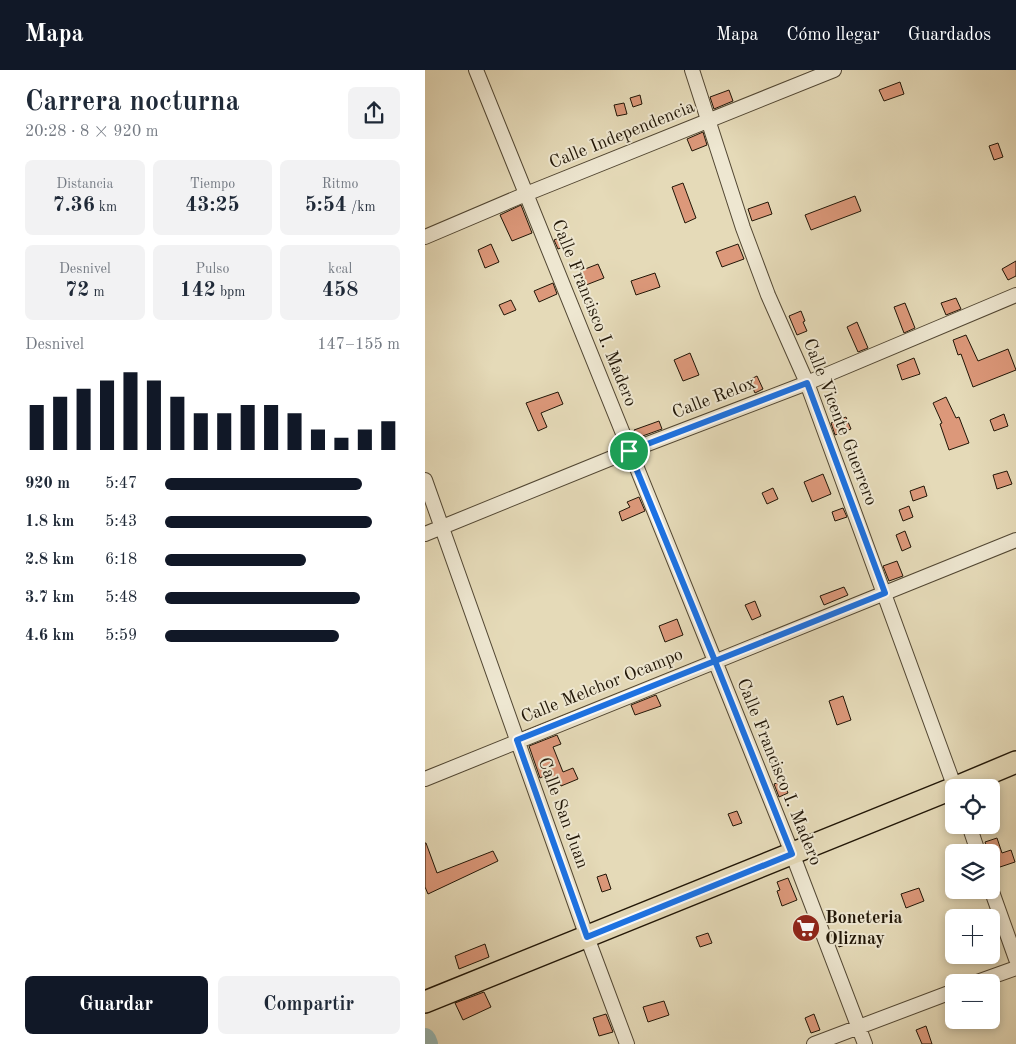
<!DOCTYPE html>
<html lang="es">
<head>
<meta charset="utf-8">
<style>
  :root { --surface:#fff; --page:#f2f2f3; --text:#1f2937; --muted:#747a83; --accent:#111827 }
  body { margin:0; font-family:"Old Standard TT",serif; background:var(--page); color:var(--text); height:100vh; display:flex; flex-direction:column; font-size:19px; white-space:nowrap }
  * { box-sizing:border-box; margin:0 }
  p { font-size:16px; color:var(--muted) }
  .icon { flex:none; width:28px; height:28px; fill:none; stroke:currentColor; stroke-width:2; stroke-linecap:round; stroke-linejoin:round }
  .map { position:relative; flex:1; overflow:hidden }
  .side { display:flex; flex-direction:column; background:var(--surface); width:425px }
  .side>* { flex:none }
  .controls { position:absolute; left:520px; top:709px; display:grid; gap:10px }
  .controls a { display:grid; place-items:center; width:55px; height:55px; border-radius:8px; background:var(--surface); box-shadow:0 2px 8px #0003; font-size:25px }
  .pin { position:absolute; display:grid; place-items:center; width:42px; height:42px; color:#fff; margin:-21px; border:2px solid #fff; border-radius:50%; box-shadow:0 1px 5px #0007 }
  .round { display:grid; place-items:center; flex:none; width:52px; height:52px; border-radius:8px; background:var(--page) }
  .overview { display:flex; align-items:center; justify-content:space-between; height:85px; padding:0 25px }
  h1 { font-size:28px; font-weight:800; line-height:38px }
  .figures { display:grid; grid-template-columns:repeat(3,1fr); gap:8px; height:85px; padding:5px 25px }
  .figures div { display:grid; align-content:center; border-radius:8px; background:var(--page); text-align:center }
  .figures b { font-size:21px; font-weight:800 }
  .figures small { font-size:14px; font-weight:400 }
  .figures p { font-size:14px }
  .chart { height:140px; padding:10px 25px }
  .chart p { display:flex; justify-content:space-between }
  .chart svg { width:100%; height:90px; margin-top:5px; stroke:var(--accent); stroke-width:6 }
  .action { display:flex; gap:10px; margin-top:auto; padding:10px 25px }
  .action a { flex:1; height:58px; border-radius:8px; background:var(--accent); color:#fff; font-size:20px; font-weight:800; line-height:58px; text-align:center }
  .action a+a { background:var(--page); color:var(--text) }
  ul { padding:0 25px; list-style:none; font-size:16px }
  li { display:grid; grid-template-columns:80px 60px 1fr; align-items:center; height:38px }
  li i { height:12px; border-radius:6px; background:var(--accent) }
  header { display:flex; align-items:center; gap:30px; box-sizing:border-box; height:70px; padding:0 25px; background:var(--accent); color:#fff }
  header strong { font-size:24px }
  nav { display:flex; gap:28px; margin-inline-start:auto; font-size:18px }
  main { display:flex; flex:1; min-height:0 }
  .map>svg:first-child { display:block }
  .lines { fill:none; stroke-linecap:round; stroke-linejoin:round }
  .river { stroke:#97b9b6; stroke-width:22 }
  .building { fill:#dc987a; stroke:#211607 }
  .minor-casing { stroke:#524733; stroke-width:16 }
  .primary-casing { stroke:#211607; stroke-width:24 }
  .minor { stroke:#eee7d1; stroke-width:14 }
  .primary { stroke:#e5dab8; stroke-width:21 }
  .route-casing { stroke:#fff; stroke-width:10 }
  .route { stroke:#1a73e8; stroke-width:6 }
  .labels { text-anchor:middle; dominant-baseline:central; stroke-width:4; stroke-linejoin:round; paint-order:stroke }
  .street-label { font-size:18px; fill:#211607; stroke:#eee7d1 }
  .poi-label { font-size:18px; font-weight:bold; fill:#211607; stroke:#eee7d1; text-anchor:start }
</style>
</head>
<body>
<header>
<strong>Mapa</strong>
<nav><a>Mapa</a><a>Cómo llegar</a><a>Guardados</a></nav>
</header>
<main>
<section class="side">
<div class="overview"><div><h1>Carrera nocturna</h1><p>20:28 · 8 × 920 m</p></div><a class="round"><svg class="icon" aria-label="share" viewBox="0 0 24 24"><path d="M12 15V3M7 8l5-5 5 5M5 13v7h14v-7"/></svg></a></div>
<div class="figures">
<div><p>Distancia</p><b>7.36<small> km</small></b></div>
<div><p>Tiempo</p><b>43:25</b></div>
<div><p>Ritmo</p><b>5:54<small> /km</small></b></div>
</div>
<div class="figures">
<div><p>Desnivel</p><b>72<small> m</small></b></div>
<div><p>Pulso</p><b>142<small> bpm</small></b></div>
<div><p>kcal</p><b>458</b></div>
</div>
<div class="chart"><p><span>Desnivel</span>147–155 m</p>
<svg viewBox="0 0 160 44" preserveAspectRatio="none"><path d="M5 44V22M15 44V18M25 44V14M35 44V10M45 44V6M55 44V10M65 44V18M75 44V26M85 44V26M95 44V22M105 44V22M115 44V26M125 44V34M135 44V38M145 44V34M155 44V30"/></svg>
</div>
<ul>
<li><b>920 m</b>5:47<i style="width:84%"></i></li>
<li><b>1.8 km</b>5:43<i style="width:88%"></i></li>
<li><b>2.8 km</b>6:18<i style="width:60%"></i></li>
<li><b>3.7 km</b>5:48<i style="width:83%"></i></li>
<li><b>4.6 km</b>5:59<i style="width:74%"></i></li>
</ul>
<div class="action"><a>Guardar</a><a>Compartir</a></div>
</section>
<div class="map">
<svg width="591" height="974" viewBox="0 0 591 974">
  <rect width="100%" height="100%" fill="#e5dab8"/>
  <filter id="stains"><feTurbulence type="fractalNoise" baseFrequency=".004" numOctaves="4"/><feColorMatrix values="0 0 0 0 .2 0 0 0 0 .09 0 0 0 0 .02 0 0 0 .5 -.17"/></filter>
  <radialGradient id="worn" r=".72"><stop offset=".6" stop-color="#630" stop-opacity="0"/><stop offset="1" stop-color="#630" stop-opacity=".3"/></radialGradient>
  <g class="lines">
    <path class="river" d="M0,969L2,974"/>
  </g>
  <path class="building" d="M475,12L479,24L459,31L454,20Z
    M304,20L308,31L289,39L285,27Z
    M215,25L217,34L208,37L205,28Z
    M199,33L202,44L192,46L189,35Z
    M278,62L282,75L267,81L262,69Z
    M573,73L578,87L569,90L564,76Z
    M258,113L271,148L260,153L247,117Z
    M430,126L436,141L386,160L380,145Z
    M343,132L347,144L327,151L323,139Z
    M96,135L107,163L87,171L75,145Z
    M139,166L143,175L133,179L129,170Z
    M66,174L74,192L60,198L53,180Z
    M313,174L319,189L297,197L291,182Z
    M591,191V206L583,210L577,199Z
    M173,194L179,208L161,215L155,201Z
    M230,203L235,217L211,225L206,211Z
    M128,213L132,224L114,232L109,221Z
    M531,228L536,239L521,245L516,233Z
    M86,230L91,240L79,245L74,235Z
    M480,233L490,258L479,263L469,237Z
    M376,241L380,251L378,252L382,261L372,265L364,246Z
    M432,252L443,278L433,282L422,257Z
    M541,265L553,291L583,279L591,300L548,317L536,284L533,285L528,270Z
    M265,283L274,305L258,311L249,290Z
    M489,288L495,304L477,310L472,295Z
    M332,306L338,319L330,323L324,310Z
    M133,322L138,334L116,343L122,357L113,361L101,333Z
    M521,327L531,348L534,347L544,373L524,380L515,354L517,353L508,333Z
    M579,344L583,356L569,361L565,350Z
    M421,347L426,359L410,365L406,353Z
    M234,351L237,359L212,368L209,360Z
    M582,401L587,414L572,419L568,405Z
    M398,404L406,424L387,432L379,412Z
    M499,416L502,426L488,431L485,421Z
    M348,418L353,429L342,434L337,423Z
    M214,427L220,441L197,451L194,442L205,437L202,432Z
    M484,436L488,447L478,451L474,440Z
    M418,438L422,447L410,451L407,442Z
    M480,461L486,477L477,481L471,465Z
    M472,491L478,506L464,511L458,496Z
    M419,517L423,525L399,535L395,526Z
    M330,531L336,546L327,550L320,535Z
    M252,549L258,565L240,572L234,556Z
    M231,625L236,636L210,645L206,635Z
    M418,626L426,650L412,655L404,631Z
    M132,665L136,674L128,677L138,702L148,698L153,709L136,716L134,710L129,712L126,703L115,708L104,676Z
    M358,711L363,723L354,727L349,714Z
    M312,741L317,753L308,756L303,744Z
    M572,768L577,783L586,780L590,792L569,799L566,791V782H564L560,772Z
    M0,773H1L12,803L68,781L73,791L3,824L0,817Z
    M181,804L186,819L177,822L172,807Z
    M363,808L372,830L357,836L352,821L355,820L352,812Z
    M494,818L499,831L481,838L476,824Z
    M283,863L287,873L275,877L271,867Z
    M420,864L423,874L414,877L410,867Z
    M60,874L64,887L34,899L30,886Z
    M59,922L66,937L38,950L30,933Z
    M239,931L244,945L223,952L218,937Z
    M181,944L188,962L174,966L168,948Z
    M389,944L395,960L386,963L380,948Z
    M501,956L507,974H497L491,960Z"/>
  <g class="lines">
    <defs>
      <path id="minor" d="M51,0L290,591L367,783L440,974
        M267,0L318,158L343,225L382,313L530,718
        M0,167L101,124L409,0
        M0,410L162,867L202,974
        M0,464L204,381L382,313L591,225
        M0,709L591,470
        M544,755L553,782
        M566,819L591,889
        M552,912L591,898
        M389,974L529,921"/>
      <path id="primary" d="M529,718L591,692
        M0,932L529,718"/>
    </defs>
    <use href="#minor" class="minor-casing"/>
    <use href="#primary" class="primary-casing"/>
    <use href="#minor" class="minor"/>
    <use href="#primary" class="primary"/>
  </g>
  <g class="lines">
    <defs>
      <path id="route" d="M204,381L290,591L92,670L162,867L367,784L290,591L460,523L382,313L204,381"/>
    </defs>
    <use href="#route" class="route-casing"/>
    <use href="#route" class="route"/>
  </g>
  <defs>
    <symbol id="supermarket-disc" viewBox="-11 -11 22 22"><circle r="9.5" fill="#8f2418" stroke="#eee7d1"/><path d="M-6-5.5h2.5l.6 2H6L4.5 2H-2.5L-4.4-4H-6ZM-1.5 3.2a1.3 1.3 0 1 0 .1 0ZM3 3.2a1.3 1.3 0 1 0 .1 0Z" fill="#fff"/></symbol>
  </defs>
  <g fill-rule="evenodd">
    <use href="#supermarket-disc" x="365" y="842" width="32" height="32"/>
  </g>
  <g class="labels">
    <g class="street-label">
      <text transform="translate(197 65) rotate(-22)">Calle Independencia</text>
      <text transform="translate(169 243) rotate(68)">Calle Francisco I. Madero</text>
      <text transform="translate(289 328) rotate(-21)">Calle Relox</text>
      <text transform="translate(415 352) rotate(69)">Calle Vicente Guerrero</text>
      <text transform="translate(177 616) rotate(-22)">Calle Melchor Ocampo</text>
      <text transform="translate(354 702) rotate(68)">Calle Francisco I. Madero</text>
      <text transform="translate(138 743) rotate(70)">Calle San Juan</text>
    </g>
    <g class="poi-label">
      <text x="400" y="848">Boneteria<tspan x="400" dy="21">Oliznay</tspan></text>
    </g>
  </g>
  <rect width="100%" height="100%" filter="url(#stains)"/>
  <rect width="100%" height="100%" fill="url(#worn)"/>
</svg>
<div class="controls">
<a><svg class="icon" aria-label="locate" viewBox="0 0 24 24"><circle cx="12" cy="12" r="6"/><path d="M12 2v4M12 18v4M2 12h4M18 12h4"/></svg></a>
<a><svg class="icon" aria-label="layers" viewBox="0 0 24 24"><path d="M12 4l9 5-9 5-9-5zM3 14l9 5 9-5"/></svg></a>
<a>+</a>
<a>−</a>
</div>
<div class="pin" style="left:204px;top:381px;background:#1e9e55"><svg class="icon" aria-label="arrive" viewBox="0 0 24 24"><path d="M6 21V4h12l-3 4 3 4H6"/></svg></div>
</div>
</main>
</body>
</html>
